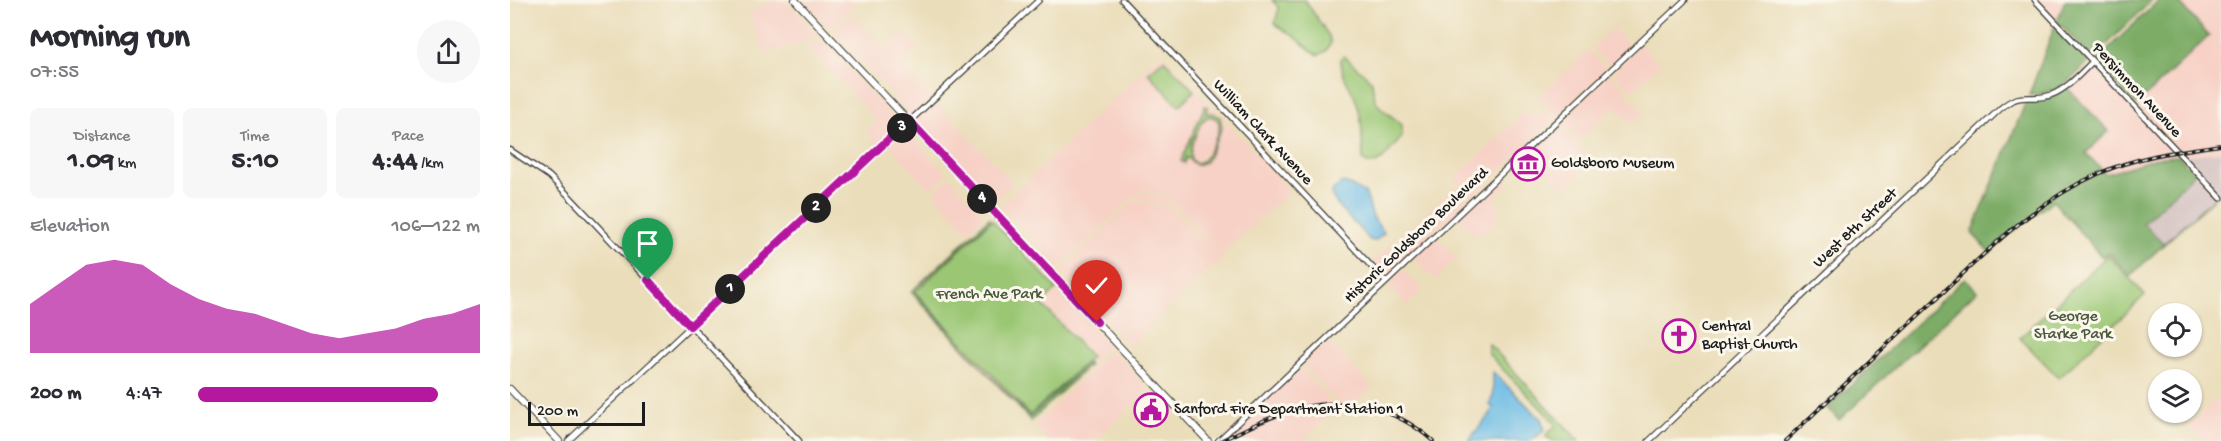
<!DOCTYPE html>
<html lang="en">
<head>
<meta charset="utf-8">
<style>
  :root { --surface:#fff; --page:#f7f7f7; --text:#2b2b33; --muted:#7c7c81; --accent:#b5179e }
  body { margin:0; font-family:"Gochi Hand",sans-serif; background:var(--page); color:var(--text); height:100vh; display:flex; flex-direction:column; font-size:22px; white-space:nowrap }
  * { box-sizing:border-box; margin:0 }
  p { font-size:20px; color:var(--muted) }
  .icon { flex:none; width:33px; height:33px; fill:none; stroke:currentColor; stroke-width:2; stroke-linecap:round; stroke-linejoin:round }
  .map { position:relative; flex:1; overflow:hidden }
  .panel { display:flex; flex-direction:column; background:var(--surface); width:510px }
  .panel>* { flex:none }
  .controls { position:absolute; left:1638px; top:303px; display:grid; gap:12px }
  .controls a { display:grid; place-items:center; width:54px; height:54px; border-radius:50%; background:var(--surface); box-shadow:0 2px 4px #0004; font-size:30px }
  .scale { position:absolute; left:18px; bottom:15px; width:117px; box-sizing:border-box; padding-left:6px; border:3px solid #1c1c1c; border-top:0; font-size:16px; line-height:21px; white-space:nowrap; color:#1c1c1c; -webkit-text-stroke:4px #fbf7ec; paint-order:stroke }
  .pin { position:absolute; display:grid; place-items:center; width:51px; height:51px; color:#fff; margin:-62px -26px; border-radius:50% 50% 50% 0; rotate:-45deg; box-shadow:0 0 6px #0007 }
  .pin .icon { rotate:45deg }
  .km { position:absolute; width:30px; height:30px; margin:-15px; border-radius:50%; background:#222; color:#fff; font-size:16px; line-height:30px; text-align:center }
  .round { display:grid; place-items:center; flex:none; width:63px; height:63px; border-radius:32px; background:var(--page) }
  .overview { display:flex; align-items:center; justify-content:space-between; height:102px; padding:0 30px }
  h1 { font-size:33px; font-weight:800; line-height:45px }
  .stats { display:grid; grid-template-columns:repeat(3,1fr); gap:9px; height:102px; padding:6px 30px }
  .stats div { display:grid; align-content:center; border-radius:9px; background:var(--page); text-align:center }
  .stats b { font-size:26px; font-weight:800 }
  .stats small { font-size:16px; font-weight:400 }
  .stats p { font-size:16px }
  .chart { height:168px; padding:12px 30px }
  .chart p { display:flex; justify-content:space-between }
  .chart svg { width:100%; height:108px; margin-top:6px; fill:var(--accent); opacity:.7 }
  ul { padding:0 30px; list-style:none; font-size:20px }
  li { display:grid; grid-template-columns:96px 72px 1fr; align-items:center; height:45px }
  li i { height:15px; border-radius:8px; background:var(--accent) }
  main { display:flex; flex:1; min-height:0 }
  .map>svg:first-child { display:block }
  .built { fill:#f7d1c6 }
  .industrial { fill:#d2bfbf }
  .green { fill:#9bc774; stroke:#5c7248; stroke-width:1.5; fill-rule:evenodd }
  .forest { fill:#7cac66; stroke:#4c6441; stroke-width:1.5 }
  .water { fill:#69bae4; stroke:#426b80; stroke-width:1.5 }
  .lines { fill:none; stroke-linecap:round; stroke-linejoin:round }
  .minor-casing { stroke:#3b3934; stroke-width:7 }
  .major-casing { stroke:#3b3934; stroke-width:8 }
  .minor { stroke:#fff; stroke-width:4.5 }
  .major { stroke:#fff; stroke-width:6 }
  .rail-casing { stroke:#1c1c1c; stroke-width:4 }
  .rail { stroke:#fbf7ec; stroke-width:1.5; stroke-dasharray:4.5; stroke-linecap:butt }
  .route-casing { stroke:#fff; stroke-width:12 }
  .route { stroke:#b5179e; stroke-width:8 }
  .labels { text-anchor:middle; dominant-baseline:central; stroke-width:6; stroke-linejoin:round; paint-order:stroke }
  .street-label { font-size:16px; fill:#1c1c1c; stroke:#fbf7ec }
  .poi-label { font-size:16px; fill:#1c1c1c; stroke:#fbf7ec; text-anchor:start }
  .park-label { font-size:16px; fill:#48583b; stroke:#fbf7ec }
</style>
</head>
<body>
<main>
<section class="panel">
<div class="overview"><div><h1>Morning run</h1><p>07:55</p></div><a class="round"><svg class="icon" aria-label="share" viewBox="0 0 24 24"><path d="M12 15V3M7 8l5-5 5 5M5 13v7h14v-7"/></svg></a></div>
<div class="stats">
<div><p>Distance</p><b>1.09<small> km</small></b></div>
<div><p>Time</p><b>5:10</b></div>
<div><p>Pace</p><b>4:44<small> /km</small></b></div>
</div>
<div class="chart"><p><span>Elevation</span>106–122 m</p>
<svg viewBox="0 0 160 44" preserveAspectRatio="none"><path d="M0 44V24L10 16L20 8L30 6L40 8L50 16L60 22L70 26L80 28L90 32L100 36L110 38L120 36L130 34L140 30L150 28L160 24V44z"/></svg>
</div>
<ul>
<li><b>200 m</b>4:47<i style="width:85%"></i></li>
</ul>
</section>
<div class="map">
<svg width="1711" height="441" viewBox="0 0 1711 441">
  <rect width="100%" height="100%" fill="#fbf7ec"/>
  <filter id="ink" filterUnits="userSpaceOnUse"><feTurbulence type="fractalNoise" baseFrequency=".0167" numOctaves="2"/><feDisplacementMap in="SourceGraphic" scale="12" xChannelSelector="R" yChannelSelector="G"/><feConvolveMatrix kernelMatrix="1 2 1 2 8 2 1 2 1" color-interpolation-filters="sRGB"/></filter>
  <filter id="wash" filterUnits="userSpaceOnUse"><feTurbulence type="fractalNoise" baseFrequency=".008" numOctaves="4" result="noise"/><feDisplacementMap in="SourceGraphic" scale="24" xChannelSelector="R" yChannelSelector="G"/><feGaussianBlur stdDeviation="1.35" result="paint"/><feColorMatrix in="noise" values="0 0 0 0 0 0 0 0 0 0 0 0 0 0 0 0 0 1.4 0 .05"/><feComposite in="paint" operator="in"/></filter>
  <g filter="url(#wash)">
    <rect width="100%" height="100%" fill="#eaddb9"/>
    <path class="built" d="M263,0H275L309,36L256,54L238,15L248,7Z
      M294,0H351L320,28Z
      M1528,0H1555L1547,21Z
      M1667,0H1711V152L1674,156L1626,105L1698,36Z
      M342,14L376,50L396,33L409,47L390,65L421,97L401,115L323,31Z
      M1103,28L1121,48L1100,67L1082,48Z
      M312,40L391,125L369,146L356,132L367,121L297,47Z
      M1131,44L1150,64L1121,91L1103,71Z
      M1079,50L1097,70L1047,118L1028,97Z
      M652,53L780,191L712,254L658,196L632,189L548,268L490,206Z
      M1582,65L1668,156L1649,157L1596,174L1576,153L1558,89Z
      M1100,73L1133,113L1122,123L1105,106L1069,141L1050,121Z
      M424,100L503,183L484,203L404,119Z
      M1017,110L1025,119L1035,110L1044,120L962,198L944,179Z
      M1047,124L1082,160L1053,189L1038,173L1043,167L1023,146Z
      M394,128L437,174L420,190L378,143Z
      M991,176L998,184L987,195V221L965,236L948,218Z
      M440,177L475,215L458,232L423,193Z
      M945,186L959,201L929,229L915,214Z
      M633,191L656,198L711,255L715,256L619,347L573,298L604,331L629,327L638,323L690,274L695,258L693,240L664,208L625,198Z
      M625,200L663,210L691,241L693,258L688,273L637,322L628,325L605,329L550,271Z
      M912,217L926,232L876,279L861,263Z
      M927,237L947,258L925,280L904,258Z
      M893,270L913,290L897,305L877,284Z
      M547,292L599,346L579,365L578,363L582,356L534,304Z
      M818,340L862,387L836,411L792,365Z
      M602,349L639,389L584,441H539L524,425Z
      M789,367L826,408L792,441H712Z
      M1711,394V441H1693L1679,425Z"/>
    <path class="industrial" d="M1711,152V196L1674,156Z
      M1685,173L1706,196L1654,244L1633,223Z"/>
    <path class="green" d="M762,0H795L819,36L821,43L816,51L809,55C799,50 794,44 785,37C778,31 771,30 765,23L769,8Z
      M834,56L862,81C864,111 873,107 892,125V137L873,159L864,164L857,163L853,160C852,140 853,117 845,98C840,85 830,75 831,59Z
      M654,59L684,91L669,106L638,73Z
      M695,106L698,107L696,113H703L710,117L712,128L696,162L686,165L676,157L674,163L671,161ZM699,116L707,119C709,123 710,123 709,128C708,134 697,159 692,161C675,169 681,146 684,139C688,131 690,120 699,116Z
      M479,218L480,220L403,291L476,372L401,292Z
      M482,220L547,289L532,304L581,357L520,415L405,292Z
      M1598,255L1635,295L1549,378L1510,338Z
      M979,344L1069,441H1043L1035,436L1045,426V423C1023,399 999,377 978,353Z"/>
    <path class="forest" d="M1555,0H1642L1582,59L1547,21Z
      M1649,0H1667L1699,36L1626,105L1585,62Z
      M1545,25L1579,62C1558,81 1548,95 1519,95Z
      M1577,70L1558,89L1599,131L1576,153L1596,174L1649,157L1668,156L1685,173L1633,223L1653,244L1706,196L1620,276L1599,253L1592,257L1543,201L1495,237L1480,253L1462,233L1517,99C1547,99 1556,89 1577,70Z
      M1455,278L1467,291L1329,420L1317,408Z
      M577,363L579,365L521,421L476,372L520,417Z"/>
    <path class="water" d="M832,183C846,185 845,191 855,193C860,203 860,212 864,219C867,225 871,227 874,233L865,241L860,240L828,206L821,194L824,189Z
      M983,372L1031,419L1035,430L1020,441H958L981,413L983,407L979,405L983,396Z"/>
  </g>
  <g filter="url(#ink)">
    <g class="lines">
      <defs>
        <path id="minor" d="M612,0L876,282
          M1525,0L1711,198
          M0,150L39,176L59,196L289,441
          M58,441L529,0
          M708,441L1175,0
          M1139,441L1491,108C1512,90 1520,102 1541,95C1557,89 1570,74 1582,62"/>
        <path id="major" d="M285,0L698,441
          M0,389L49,441"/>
      </defs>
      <use href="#minor" class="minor-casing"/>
      <use href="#major" class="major-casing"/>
      <use href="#minor" class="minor"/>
      <use href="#major" class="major"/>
      <defs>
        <path id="rail" d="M710,441C734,430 758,417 783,410C833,395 884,406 923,441
          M1275,441C1325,394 1374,347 1424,301C1475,253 1523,203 1588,174C1628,156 1668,151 1711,145"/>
      </defs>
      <use href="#rail" class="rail-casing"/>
      <use href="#rail" class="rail"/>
    </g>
  </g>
  <g class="lines" filter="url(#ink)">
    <defs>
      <path id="route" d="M138,280L180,326L399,120L587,322"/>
    </defs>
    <use href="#route" class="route-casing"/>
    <use href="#route" class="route"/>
  </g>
  <defs>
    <symbol id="museum-ring" viewBox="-11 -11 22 22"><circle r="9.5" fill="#fbf7ec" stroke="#b5179e" stroke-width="1.5"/><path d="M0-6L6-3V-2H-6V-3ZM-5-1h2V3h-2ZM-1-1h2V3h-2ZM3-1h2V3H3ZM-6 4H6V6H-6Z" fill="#b5179e"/></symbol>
    <symbol id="church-ring" viewBox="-11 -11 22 22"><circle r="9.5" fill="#fbf7ec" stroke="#b5179e" stroke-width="1.5"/><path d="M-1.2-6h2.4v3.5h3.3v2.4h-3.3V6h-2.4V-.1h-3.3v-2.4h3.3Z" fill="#b5179e"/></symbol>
    <symbol id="civic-ring" viewBox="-11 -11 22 22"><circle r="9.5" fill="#fbf7ec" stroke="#b5179e" stroke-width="1.5"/><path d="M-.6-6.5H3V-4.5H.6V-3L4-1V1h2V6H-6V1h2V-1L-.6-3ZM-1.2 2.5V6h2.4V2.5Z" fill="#b5179e"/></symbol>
  </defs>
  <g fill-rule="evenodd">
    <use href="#museum-ring" x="999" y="145" width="38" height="38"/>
    <use href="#church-ring" x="1150" y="317" width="38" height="38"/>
    <use href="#civic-ring" x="622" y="391" width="38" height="38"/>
  </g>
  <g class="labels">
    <g class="street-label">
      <text transform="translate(1626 91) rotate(47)">Persimmon Avenue</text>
      <text transform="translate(752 133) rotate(47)">William Clark Avenue</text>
      <text transform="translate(1346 229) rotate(-43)">West 8th Street</text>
      <text transform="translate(907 236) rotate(-43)">Historic Goldsboro Boulevard</text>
    </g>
    <g class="poi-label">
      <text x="1041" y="164">Goldsboro Museum</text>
      <text x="1192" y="327">Central<tspan x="1192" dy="18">Baptist Church</tspan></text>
      <text x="664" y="410">Sanford Fire Department Station 1</text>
    </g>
    <g class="park-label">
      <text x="479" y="295">French Ave Park</text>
      <text x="1563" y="317">George<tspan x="1563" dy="18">Starke Park</tspan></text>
    </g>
  </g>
</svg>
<div class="controls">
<a><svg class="icon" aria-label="locate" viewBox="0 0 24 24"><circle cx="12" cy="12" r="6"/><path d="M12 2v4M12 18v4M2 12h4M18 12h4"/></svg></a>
<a><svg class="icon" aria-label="layers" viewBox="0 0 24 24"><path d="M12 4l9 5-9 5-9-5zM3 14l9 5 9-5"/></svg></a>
</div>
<div class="scale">200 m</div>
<div class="pin" style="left:138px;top:280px;background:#1e9e55"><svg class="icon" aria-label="arrive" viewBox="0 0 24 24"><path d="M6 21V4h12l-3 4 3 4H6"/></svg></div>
<div class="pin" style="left:587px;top:322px;background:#d93025"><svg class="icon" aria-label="check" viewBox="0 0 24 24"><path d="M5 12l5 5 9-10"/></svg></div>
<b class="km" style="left:220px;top:289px">1</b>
<b class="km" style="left:306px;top:208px">2</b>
<b class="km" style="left:392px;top:128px">3</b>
<b class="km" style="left:472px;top:199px">4</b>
</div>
</main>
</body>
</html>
